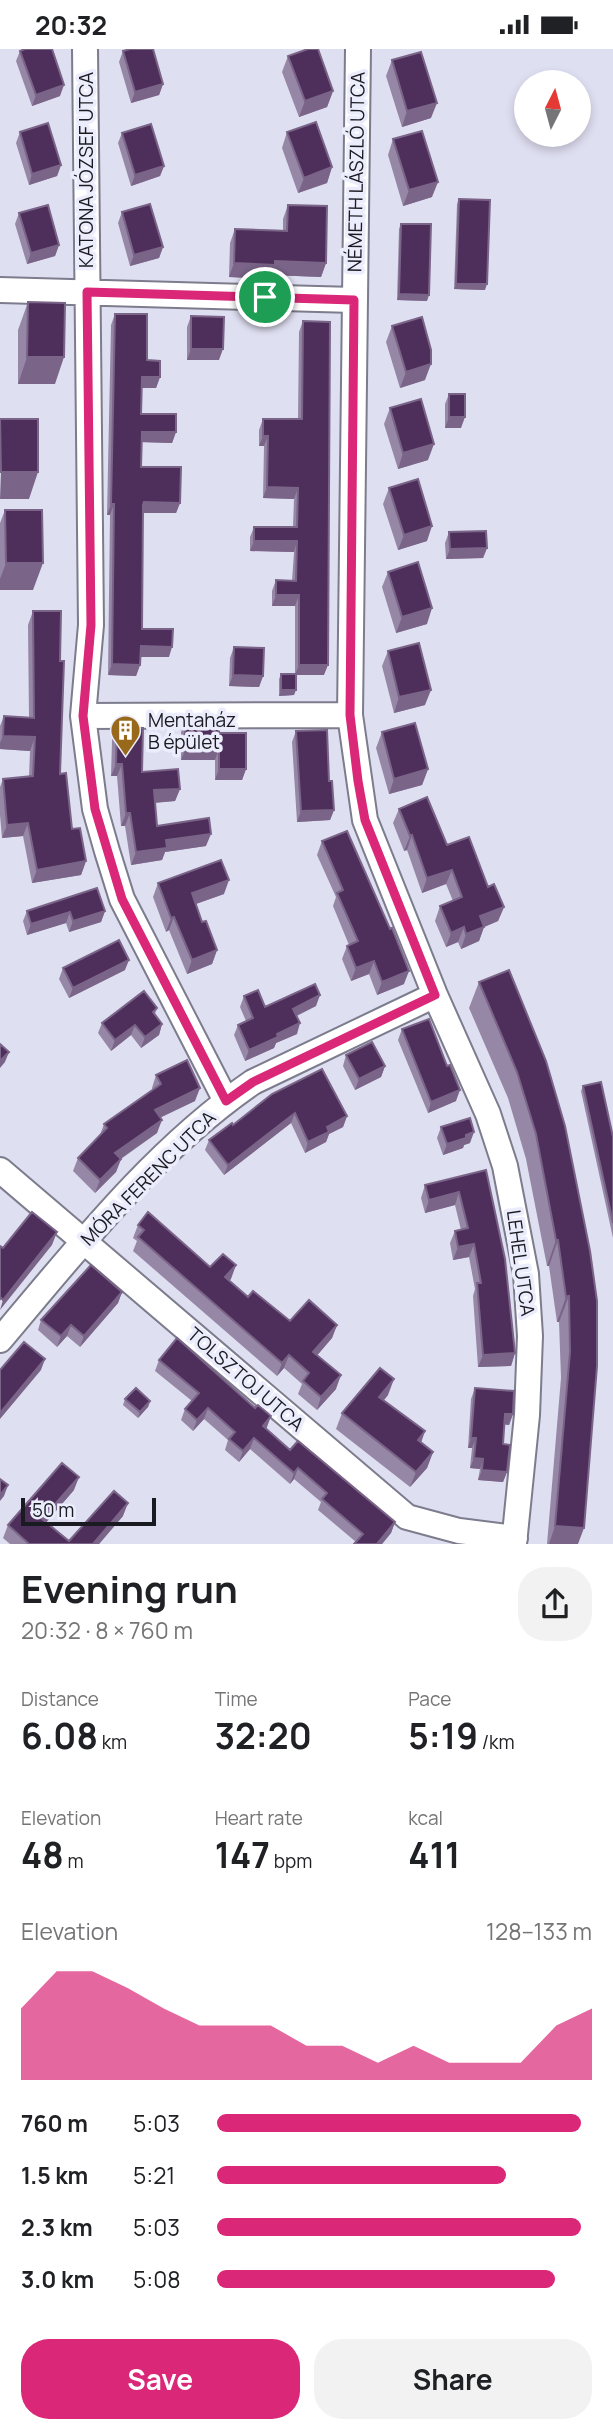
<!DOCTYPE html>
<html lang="en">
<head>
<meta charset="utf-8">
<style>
  :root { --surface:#fff; --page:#f2f2f2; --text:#202124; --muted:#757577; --accent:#db2777 }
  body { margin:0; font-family:Manrope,sans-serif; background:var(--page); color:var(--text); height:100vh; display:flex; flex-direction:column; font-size:26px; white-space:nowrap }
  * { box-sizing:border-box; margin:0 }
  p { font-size:23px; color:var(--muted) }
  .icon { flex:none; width:38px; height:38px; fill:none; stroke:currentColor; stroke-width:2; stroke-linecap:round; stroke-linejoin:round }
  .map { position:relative; height:1495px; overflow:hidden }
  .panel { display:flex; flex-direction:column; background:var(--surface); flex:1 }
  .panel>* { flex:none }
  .needle { width:46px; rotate:6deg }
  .buttons { position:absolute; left:514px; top:21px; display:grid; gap:14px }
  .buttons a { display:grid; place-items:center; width:77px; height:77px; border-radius:50%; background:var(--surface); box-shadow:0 4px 10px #0003; font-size:35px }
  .scale { position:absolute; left:21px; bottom:18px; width:135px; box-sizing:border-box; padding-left:7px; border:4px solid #1a1a21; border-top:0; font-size:19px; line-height:24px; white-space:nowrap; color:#1a1a21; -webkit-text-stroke:5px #ecedfc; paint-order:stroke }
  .pin { position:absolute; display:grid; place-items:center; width:60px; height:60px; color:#fff; margin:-30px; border:4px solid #fff; border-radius:50%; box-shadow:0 2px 7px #0007 }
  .round { display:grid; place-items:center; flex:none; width:74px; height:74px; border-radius:28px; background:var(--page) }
  .headline { display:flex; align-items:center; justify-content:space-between; height:119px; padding:0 21px }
  h1 { font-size:38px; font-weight:700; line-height:52px }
  .metrics { display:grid; grid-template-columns:repeat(3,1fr); gap:10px; height:119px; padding:7px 21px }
  .metrics div { display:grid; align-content:center }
  .metrics b { font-size:35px; font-weight:700 }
  .metrics small { font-size:19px; font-weight:400 }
  .metrics p { font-size:19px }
  .chart { height:196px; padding:14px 21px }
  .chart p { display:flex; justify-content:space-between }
  .chart svg { width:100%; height:126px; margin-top:7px; fill:var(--accent); opacity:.7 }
  .action { display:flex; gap:14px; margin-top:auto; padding:14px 21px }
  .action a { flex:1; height:80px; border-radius:28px; background:var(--accent); color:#fff; font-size:28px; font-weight:700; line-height:80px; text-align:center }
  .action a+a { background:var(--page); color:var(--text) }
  ul { padding:0 21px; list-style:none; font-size:23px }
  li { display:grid; grid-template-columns:112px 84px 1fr; align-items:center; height:52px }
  li i { height:18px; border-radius:9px; background:var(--accent) }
  .status { display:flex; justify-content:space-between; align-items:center; height:49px; padding:0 35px; background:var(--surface); direction:ltr }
  .status svg { height:19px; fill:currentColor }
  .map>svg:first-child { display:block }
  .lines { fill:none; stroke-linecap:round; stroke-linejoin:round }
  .minor-casing { stroke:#7c7c8d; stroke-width:28 }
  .minor { stroke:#fff; stroke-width:24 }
  .wall { fill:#9687a6 }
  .shaded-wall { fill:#7a6488 }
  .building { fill:#4e2f5b; stroke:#7a6488; stroke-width:2 }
  .route-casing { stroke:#fff; stroke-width:14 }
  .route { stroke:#db2777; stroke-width:9 }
  .labels { text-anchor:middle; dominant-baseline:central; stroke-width:7; stroke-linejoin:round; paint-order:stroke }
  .street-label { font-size:19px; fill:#1a1a21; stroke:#ecedfc }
  .poi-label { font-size:19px; fill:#1a1a21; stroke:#ecedfc; text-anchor:start }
</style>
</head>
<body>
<div class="status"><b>20:32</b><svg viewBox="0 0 49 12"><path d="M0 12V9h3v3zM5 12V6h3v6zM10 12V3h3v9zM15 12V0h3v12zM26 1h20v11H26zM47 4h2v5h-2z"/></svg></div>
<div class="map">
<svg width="613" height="1495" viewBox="0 0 613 1495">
  <rect width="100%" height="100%" fill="#dfdff2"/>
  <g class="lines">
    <defs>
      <path id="minor" d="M85,0L91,576L83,667L95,760L107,802L122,850L226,1052
        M358,0L350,666L365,771L435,946L488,1065L505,1117L526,1225L530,1287L527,1366L514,1495
        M0,241L354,251
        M83,667L350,666
        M0,1121L407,1468L459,1482L515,1489
        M0,1291C77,1200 154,1101 253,1033L435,946"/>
    </defs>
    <use href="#minor" class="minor-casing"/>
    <use href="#minor" class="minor"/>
  </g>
  <path class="wall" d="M20,2L60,47L32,57L16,12Z
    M123,2L163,35L159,46L131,54L119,13Z
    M288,7L333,42L327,58L299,68L282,23Z
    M392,11L431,69L402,78L386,27Z
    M20,83L61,116L57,127L29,136L16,94Z
    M287,83L332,118L327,134L298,144L282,99Z
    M122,84L164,117L160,127L131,137L118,94Z
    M393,90L432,148L403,157L388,106Z
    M459,150L485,241L454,240L457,155Z
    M288,156L326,214L321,228L271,226L270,230L229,228L230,194L235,180L283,181V170Z
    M122,163L163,198L159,209L130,217L118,174Z
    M19,164L59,196L55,207L27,215L15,175Z
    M401,175L427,252L397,251L399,180Z
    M28,253L55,335H18V281Z
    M115,265L147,311L160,328L156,339H142L141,365L176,383L172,394L141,393V418L180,454L176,464H143L142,580L169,608H140V616L136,627L108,626L110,466H107L111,276Z
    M191,267L219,311H187V278Z
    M303,272L324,626H296L294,646L279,647V630L281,625H295V557H272V542L276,531L292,532L294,503L250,502V488L254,478H293L294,450L263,449L264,397H259V381L263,370H298L299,283Z
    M392,277L425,331L400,339L386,293Z
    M449,345L461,379H445V355Z
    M390,359L428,411L398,420L384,375Z
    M389,439L427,492L398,501L383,455Z
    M5,461L33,541H0V474Z
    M449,483L487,499L483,509L446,510L445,494Z
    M388,523L427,575L396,584L382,538Z
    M33,562L60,725L72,780L86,812L81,826L32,834L23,787L2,789L0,766V738L3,730L29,728L30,702L0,700V677L4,667L29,668L28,576Z
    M234,598L263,627L259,638L229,637L230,609Z
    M388,602L425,656L394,664L382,617Z
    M185,673L219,684L246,720L242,731H215V711H181V683Z
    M117,678L142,723L180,740L175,752L155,754L157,777L206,797L165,803L162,811L131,816L125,777H121L117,727H111L112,691Z
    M296,682L329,732L334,761L330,771L297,773L292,693Z
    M382,683L428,720L422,736L389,745L376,699Z
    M399,760L447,796L488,838L504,858L498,872L484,878L479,892L461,900L458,893L446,898L435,872L440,857L453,852L446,835L422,844L407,801L404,802L393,774Z
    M322,792L390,880L404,935L377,946L369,925L351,932L342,910L347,897L349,896L333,857L336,848L317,806Z
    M158,834L224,845L196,855L202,873L217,901L212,915L187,925L169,881L166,883L153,848Z
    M27,862H105L101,873L69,883L66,874L27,886L23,872Z
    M63,919L125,921L69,949L59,930Z
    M479,933L565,1077L578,1495H547L561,1329L559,1273H557L549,1217H547L526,1110L508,1049L469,959Z
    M244,947L265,958L316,957L297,967V985L276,994L274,999L245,1012L234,986L238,976L246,972L240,958Z
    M157,959L155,965L162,975L159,986L141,999L131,986L111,1002L98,984L102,974Z
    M402,980L456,1052L428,1064L398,991Z
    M346,1006L385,1017L381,1028L355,1041L343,1017Z
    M156,1026L195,1052L160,1069L157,1084L121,1110L116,1123L95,1144L73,1122L78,1109L100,1086L104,1075L153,1041L152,1039Z
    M583,1037L613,1088V1189L581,1042Z
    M272,1045L347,1067L343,1078L329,1085L326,1093L305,1104L291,1074L224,1126L205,1101L209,1091L233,1076Z
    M441,1078L470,1094L464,1096L463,1099L443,1106L437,1089Z
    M486,1121L515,1304L511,1317L478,1318L473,1247L475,1240L469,1208L453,1211L450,1194L455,1182L461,1181L455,1156L425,1164L421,1149L425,1136Z
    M138,1176L231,1230L229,1231L248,1248L290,1272L337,1276L332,1289L317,1306L336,1340L317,1361L298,1345L302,1335L284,1319L277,1327L133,1202L137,1192L133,1189Z
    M122,1243L118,1254L80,1298L67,1287L57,1298L38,1281L41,1271Z
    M159,1311L267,1378L266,1380L290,1401L395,1473L391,1484L382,1495H354L356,1493L318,1461L321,1453L294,1430L290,1435L250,1400L239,1413L225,1401L228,1391L204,1370L193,1382L181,1371L185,1360L192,1352L155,1322Z
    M475,1339L513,1365L509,1376L504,1375L503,1395L507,1423L503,1433L478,1431L480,1420L470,1419L472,1399H468L471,1350Z
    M388,1346L384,1351L421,1393L433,1403L427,1419L410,1438L336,1380L342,1364Z
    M125,1350L150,1352L148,1358L138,1369L123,1356Z
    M74,1441L46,1473L69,1492L123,1467L99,1495H10L3,1489L8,1476Z"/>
  <path class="shaded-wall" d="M163,35L159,46L131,54L135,43Z
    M64,36L60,47L32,57L36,46Z
    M333,42L327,58L299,68L305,52Z
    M437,54L431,69L402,78L407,62Z
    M61,116L57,127L29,136L32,125Z
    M164,117L160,127L131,137L135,126Z
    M332,118L327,134L298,144L304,129Z
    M438,133L432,148L403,157L409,141Z
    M59,196L55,207L27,215L31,204Z
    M163,198L159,209L130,217L134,206Z
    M275,212L326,214L321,228L271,226L270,230L229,228L234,214Z
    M456,235H487L485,241L454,240Z
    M399,245L429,246L427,252L397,251Z
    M191,300H223L219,311H187Z
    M27,308H64L55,335H18Z
    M431,315L425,331L400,339L406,323Z
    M142,328H160L156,339H138Z
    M449,368H465L461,379H445Z
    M142,383H176L172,394L138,393Z
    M263,387H268L264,397H259Z
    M434,395L428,411L398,420L403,404Z
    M1,423H38L29,450H0Z
    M267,438L298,439L294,450L263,449Z
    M144,453L180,454L176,464H140Z
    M111,455H114L110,466H107Z
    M432,477L427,492L398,501L404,486Z
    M254,492H297L294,503L250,502Z
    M487,499L483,509L446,510L450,500Z
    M6,514H43L33,541H0V530Z
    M276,546H299L295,557H272Z
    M432,559L427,575L396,584L402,568Z
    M141,597L172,598L169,608H137Z
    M112,615L140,616L136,627L108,626Z
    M299,616H328L324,626H295Z
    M233,626L263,627L259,638L229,637Z
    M281,641H296L294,646L279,647Z
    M431,641L425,656L394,664L399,648Z
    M3,687L35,688L30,702L0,700V694Z
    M219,700L215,711H181L185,701Z
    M116,715H122L117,727H111Z
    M219,720H246L242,731H215Z
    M428,720L422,736L389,745L394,730Z
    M180,740L175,752L150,754L154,741Z
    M334,761L330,771L297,773L301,762Z
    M126,764H130L125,777H121Z
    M28,774L23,787L2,789L7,776Z
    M211,785L206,797L165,803L162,811L131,816L136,803L166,791Z
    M412,786L407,801L404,802L410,787Z
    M86,812L81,826L32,834L37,821Z
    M452,821L446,835L422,844L427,829Z
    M229,831L224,845L187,858L192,844Z
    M504,858L498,872L484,878L479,892L461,900L466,885L480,867Z
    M105,862L101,873L69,883L73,872Z
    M70,863L66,874L27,886L31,875Z
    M174,868L169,881L166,883L171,869Z
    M464,878L458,893L446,898L451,884Z
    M217,901L212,915L187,925L192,911Z
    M129,911L125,921L69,949L73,939Z
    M374,912L369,925L351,932L356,919Z
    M409,922L404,935L377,946L382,933Z
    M320,946L316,957L289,970L293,960Z
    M300,974L297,985L276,994L274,999L245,1012L249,1001L277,985Z
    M162,975L159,986L141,999L145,988Z
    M135,976L131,986L111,1002L115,991Z
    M9,1003L5,1013L0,1019V1012Z
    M385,1017L381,1028L355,1041L359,1030Z
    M200,1039L195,1052L150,1073L155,1061Z
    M460,1041L456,1052L428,1064L431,1053Z
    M295,1064L291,1074L224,1126L228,1116Z
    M347,1067L343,1078L329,1085L326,1093L305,1104L308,1093L327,1078Z
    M162,1071L157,1084L110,1117L115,1104Z
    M474,1083L470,1094L464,1096L463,1099L443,1106L447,1095Z
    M121,1110L116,1123L95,1144L100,1131Z
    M459,1143L455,1156L425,1164L429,1151Z
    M57,1183L52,1196L0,1261L3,1251Z
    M556,1191H558L549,1217H547Z
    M474,1195L469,1208L453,1211L458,1198Z
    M236,1216L231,1230L220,1241L225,1228Z
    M122,1243L118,1254L80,1298L84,1287Z
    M569,1247L559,1273H557L566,1248Z
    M71,1276L67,1287L57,1298L61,1287Z
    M337,1276L332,1289L309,1316L313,1303Z
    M515,1304L511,1317L478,1318L483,1306Z
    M289,1306L284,1319L277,1327L282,1314Z
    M45,1310L41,1321L0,1370V1364Z
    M341,1326L336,1340L317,1361L321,1348Z
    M394,1330L388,1346L374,1363L379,1348Z
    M150,1352L148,1358L138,1369L140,1363Z
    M208,1359L204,1370L193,1382L197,1371Z
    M505,1365H513L509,1376L501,1375Z
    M271,1367L267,1378L259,1388L263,1377Z
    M425,1382L420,1397L418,1391Z
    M254,1389L250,1400L239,1413L243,1402Z
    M471,1389H476L472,1399H468Z
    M433,1403L427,1419L410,1438L416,1423Z
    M474,1409L483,1410L480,1420L470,1419Z
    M298,1419L294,1430L290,1435L294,1424Z
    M482,1421L507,1423L503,1433L478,1431Z
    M79,1428L74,1441L38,1483L42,1470Z
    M8,1436L4,1447L0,1452V1446Z
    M128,1454L123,1467L99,1495H93Z
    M395,1473L391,1484L382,1495H377Z
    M555,1477L584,1479L578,1495H549Z"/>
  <path class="building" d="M25,0H52L64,36L36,46L20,2Z
    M130,0H153L163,35L135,43L123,2Z
    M308,0H318L333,42L305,52L288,7Z
    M421,3L437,54L407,62L392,11Z
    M316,73L332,118L304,129L287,83Z
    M48,74L61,116L32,125L20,83Z
    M151,75L164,117L135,126L122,84Z
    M422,82L438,133L409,141L393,90Z
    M459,150L490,151L487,235H456Z
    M150,155L163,198L134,206L122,163Z
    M48,156L59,196L31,204L19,164Z
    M288,156L327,157L326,214L275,212V216L234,214L235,180L287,182Z
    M401,175H431L429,246L399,245Z
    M28,253L65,254L64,308H27Z
    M115,265H147V311L160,312V328H142L141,365H176V383H142L141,418H181L180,454L144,453L143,456L142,580H173L172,598L141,597L140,616L112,615L114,455H111Z
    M191,267L224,268L223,300H191Z
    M422,268L431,301V315L406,323L392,277Z
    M303,272L330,273L328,616H299V546H276V531L296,532L297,492H254V478H297L298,439L267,438L268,387H263V370H302Z
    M449,345H465V368H449Z
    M421,350L434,395L403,404L390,359Z
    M0,370H38V423H1Z
    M418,430L432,477L404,486L389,439Z
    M5,461H42L43,514H6Z
    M486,482L487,499L450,500L449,483Z
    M418,513L432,559L402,568L388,523Z
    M33,562H61L60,612H64L60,725L66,724L72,780L80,779L86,812L37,821L28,774L7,776L3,730L33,727L35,688L3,687L4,667L34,669Z
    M419,594L431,641L399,648L388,602Z
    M234,598L264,599L263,627L233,626Z
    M281,625H296V641H281Z
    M185,673H219V684H246V720H219V700L185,701Z
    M415,674L428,720L394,730L382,683Z
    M117,678L143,679L142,723L178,720L180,740L154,741L157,777L209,769L211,785L166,791L167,799L136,803L130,764H126L122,715H116Z
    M327,681L329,732H332L334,761L301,762L296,682Z
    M427,748L447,796L469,788L488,838L494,835L504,858L480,867L484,878L466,885L464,878L451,884L440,857L462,848L452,821L427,829L412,786L410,787L399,760Z
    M347,782L390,880L392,879L409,922L382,933L374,912L356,919L347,897L358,892L337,844L343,841L322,792Z
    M221,811L229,831L192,844L202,873L206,872L217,901L192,911L174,868L171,869L158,834Z
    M97,839L105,862L73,872L70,863L31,875L27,862Z
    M119,891L129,911L73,939L63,919Z
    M509,921L546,1012L565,1077L590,1202L597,1252V1317L584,1479L555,1477L570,1303L569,1247L566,1248L558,1191H556L536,1085L517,1023L479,933Z
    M315,935L320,946L293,960L300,974L277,985L278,988L249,1001L238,976L253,969L244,947L258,941L265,958Z
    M144,942L157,959L153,963L162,975L145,988L135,976L115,991L102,974Z
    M429,970L447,1017L450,1016L460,1041L431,1053L402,980Z
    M372,993L385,1017L359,1030L346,1006Z
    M0,995L9,1003L0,1012Z
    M187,1011L200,1039L155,1061L162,1071L115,1104L121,1110L100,1131L78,1109L107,1079L104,1075L161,1035L156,1026Z
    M322,1020L347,1067L327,1078L329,1083L308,1093L295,1064L228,1116L209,1091L232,1074L233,1076L272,1045Z
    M601,1033L613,1088V1174L583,1037Z
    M470,1069L474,1083L466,1086V1089L447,1095L441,1078Z
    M486,1121L505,1210L515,1304L483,1306L477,1234H481L474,1195L458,1198L455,1182L468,1179L459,1143L429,1151L425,1136Z
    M32,1163L57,1183L3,1251L1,1249L0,1250V1197L3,1199Z
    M148,1163L210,1218L223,1205L236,1216L225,1228L248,1248L253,1242L290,1272L309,1251L337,1276L313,1303L341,1326L321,1348L303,1332L309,1324L289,1306L282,1314L138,1188L144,1181L138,1176Z
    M91,1216L122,1243L84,1287L71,1276L61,1287L41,1271Z
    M177,1289L255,1359L258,1356L271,1367L263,1377L290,1401L298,1392L395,1473L377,1495H354L363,1485L322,1450L327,1444L298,1419L294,1424L254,1389L243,1402L229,1390L235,1383L208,1359L197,1371L185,1360L199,1344L159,1311Z
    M24,1293L45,1310L0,1364V1321Z
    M380,1319L394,1330L379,1348L425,1382L418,1391L433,1403L416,1423L342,1364Z
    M136,1339L150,1352L140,1363L125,1350Z
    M475,1339L514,1342L513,1365H505L503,1395L510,1396L507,1423L482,1421L483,1410L474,1409L476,1389H471Z
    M62,1414L79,1428L42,1470L69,1492L114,1442L128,1454L93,1495H29L8,1476Z
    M0,1430L8,1436L0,1446Z"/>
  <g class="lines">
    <defs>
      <path id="route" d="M87,243L354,251L350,666L358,732L365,771L435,946L253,1033L226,1052L122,850L95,760L83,667L91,576Z"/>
    </defs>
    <use href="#route" class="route-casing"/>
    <use href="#route" class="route"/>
  </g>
  <defs>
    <symbol id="building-pin" viewBox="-11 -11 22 30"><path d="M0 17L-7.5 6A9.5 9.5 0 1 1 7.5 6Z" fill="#99691b" stroke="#ecedfc"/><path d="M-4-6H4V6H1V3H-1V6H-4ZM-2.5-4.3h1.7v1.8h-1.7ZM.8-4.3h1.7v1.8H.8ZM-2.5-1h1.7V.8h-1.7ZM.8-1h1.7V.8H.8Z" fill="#fff"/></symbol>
  </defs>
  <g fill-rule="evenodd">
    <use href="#building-pin" x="108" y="664" width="35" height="47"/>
  </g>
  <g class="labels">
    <g class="street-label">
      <text transform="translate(86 121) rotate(-90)">KATONA JÓZSEF UTCA</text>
      <text transform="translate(356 123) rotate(-89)">NÉMETH LÁSZLÓ UTCA</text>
      <text transform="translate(148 1129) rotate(-45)">MÓRA FERENC UTCA</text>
      <text transform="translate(521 1214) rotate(82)">LEHEL UTCA</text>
      <text transform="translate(246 1330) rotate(41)">TOLSZTOJ UTCA</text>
    </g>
    <g class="poi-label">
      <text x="148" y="671">Mentaház<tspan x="148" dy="22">B épület</tspan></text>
    </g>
  </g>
</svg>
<div class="buttons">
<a><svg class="needle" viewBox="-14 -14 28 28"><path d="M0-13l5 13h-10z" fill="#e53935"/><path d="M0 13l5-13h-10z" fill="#757577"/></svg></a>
</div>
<div class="scale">50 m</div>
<div class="pin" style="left:265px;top:248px;background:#1e9e55"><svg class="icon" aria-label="arrive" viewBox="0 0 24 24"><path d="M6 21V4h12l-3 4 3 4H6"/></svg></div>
</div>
<section class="panel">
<div class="headline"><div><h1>Evening run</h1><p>20:32 · 8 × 760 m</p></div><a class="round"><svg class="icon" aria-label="share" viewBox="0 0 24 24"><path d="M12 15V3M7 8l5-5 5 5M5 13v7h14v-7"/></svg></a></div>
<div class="metrics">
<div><p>Distance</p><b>6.08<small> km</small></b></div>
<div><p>Time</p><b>32:20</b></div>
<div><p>Pace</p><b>5:19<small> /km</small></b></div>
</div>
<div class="metrics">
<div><p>Elevation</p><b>48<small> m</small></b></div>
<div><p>Heart rate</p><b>147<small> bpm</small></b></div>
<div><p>kcal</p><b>411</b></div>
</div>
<div class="chart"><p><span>Elevation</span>128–133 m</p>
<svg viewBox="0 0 160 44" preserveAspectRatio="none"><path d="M0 44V19L10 6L20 6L30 12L40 19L50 25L60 25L70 25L80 32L90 32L100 38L110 32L120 38L130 38L140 38L150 25L160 19V44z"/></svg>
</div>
<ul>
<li><b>760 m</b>5:03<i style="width:97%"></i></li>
<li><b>1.5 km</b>5:21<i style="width:77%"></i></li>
<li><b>2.3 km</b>5:03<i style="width:97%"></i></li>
<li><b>3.0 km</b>5:08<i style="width:90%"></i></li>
</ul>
<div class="action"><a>Save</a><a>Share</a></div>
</section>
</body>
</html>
